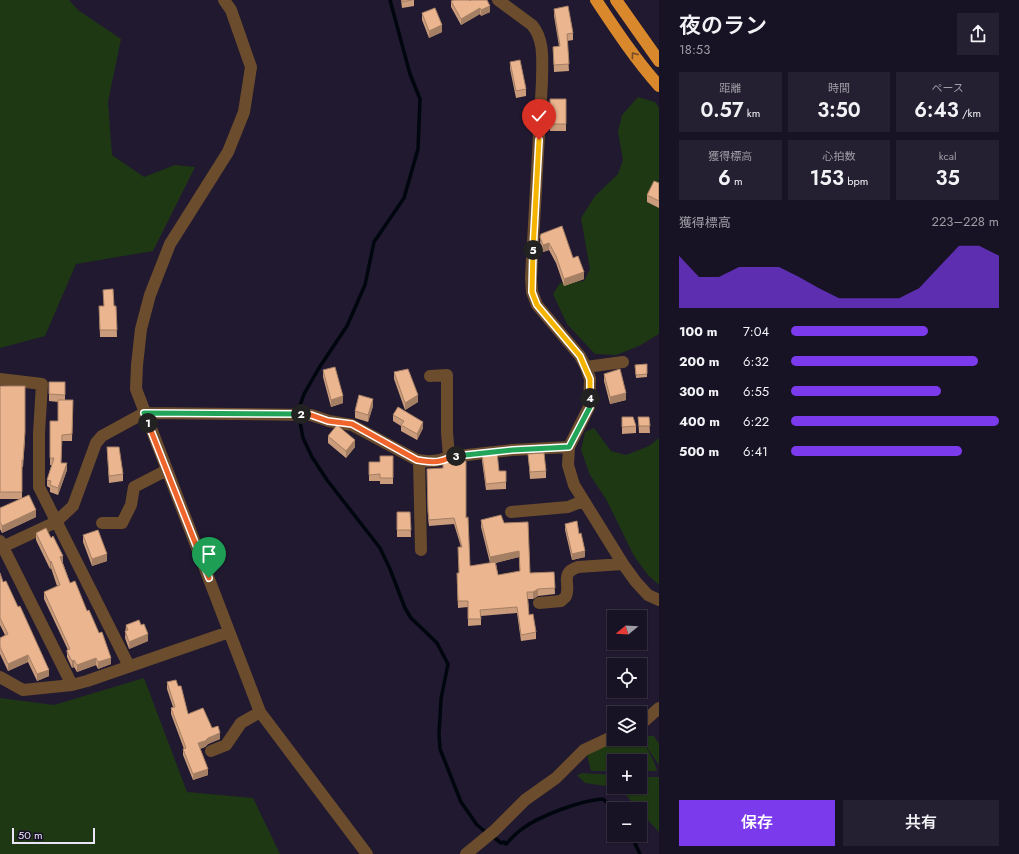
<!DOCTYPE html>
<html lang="ja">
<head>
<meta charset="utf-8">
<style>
  :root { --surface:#181324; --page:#252031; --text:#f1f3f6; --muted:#9f9ea6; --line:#363241; --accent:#7c3aed }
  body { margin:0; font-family:Jost,"Noto Sans JP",sans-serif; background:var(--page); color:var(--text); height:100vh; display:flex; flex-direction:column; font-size:15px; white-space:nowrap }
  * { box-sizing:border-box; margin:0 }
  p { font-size:13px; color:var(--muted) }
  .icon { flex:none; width:22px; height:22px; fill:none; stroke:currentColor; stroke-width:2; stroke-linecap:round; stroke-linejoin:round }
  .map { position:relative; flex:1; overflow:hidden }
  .sheet { display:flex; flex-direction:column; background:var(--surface); width:360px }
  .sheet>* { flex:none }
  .needle { width:26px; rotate:252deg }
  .tools { position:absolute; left:607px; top:610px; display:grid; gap:8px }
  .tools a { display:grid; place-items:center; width:40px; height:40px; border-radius:0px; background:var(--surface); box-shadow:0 1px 3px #0004,0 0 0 1px var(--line); font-size:20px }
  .scale { position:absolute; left:12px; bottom:10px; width:83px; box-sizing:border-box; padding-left:4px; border:2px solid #eae6f7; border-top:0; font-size:11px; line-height:14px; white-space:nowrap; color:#eae6f7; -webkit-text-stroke:3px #170f26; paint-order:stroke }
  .pin { position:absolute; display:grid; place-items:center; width:34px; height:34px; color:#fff; margin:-41px -17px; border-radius:50% 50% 50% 0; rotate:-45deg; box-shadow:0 0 4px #0007 }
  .pin .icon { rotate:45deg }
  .km { position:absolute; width:20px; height:20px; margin:-10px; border-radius:50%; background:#222; color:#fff; font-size:11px; line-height:20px; text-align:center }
  .round { display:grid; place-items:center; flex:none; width:42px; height:42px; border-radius:0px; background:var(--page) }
  .headline { display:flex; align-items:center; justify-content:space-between; height:68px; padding:0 20px }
  h1 { font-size:22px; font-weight:600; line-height:30px }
  .figures { display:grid; grid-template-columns:repeat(3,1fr); gap:6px; height:68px; padding:4px 20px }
  .figures div { display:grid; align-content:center; border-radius:0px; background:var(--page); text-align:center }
  .figures b { font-size:20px; font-weight:600 }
  .figures small { font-size:11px; font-weight:400 }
  .figures p { font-size:11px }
  .chart { height:112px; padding:8px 20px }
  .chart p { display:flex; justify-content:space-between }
  .chart svg { width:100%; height:72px; margin-top:4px; fill:var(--accent); opacity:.7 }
  .primary-button { display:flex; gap:8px; margin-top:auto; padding:8px 20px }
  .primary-button a { flex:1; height:46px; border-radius:0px; background:var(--accent); color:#fff; font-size:16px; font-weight:600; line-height:46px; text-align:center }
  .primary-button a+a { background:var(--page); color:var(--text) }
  ul { padding:0 20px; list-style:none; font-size:13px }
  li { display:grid; grid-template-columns:64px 48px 1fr; align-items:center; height:30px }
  li i { height:10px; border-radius:5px; background:var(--accent) }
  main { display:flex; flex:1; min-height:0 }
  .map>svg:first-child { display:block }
  .green { fill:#1f3814 }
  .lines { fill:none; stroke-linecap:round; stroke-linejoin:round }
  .stream { stroke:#00060e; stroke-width:3.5 }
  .minor { stroke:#6b4c2c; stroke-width:12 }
  .highway { stroke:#d9892c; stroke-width:12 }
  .wall { fill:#ca9c7b; fill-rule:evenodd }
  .shaded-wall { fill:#a47f64 }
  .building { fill:#ebb58f; stroke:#a47f64 }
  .oneway { stroke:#784c29 }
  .split-1-casing { stroke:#fff; stroke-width:8 }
  .split-2-casing { stroke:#fff; stroke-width:8 }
  .split-3-casing { stroke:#fff; stroke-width:8 }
  .split-4-casing { stroke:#fff; stroke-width:8 }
  .split-5-casing { stroke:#fff; stroke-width:8 }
  .split-6-casing { stroke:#fff; stroke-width:8 }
  .split-1 { stroke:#f0652b; stroke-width:5 }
  .split-2 { stroke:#22a559; stroke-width:5 }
  .split-3 { stroke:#f0652b; stroke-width:5 }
  .split-4 { stroke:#22a559; stroke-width:5 }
  .split-5 { stroke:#f5b400; stroke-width:5 }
  .split-6 { stroke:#f5b400; stroke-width:5 }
</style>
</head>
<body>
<main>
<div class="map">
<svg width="659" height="854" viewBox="0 0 659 854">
  <rect width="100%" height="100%" fill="#201930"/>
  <path class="green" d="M0,0H69L78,10L121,39L108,102L112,155L144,177L175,165L195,167L153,251L76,264L45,336L0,348Z
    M638,97L655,102L659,108V334L639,346L616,355L595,354L567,324L553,294L560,283L584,281L590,269L581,218L595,196L618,174L623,160L618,132L622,115Z
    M594,428L611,451L626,455L649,446L659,438V585L648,575L634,556L606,499L590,475L581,450L585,432Z
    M144,678L187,792L253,798L280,854H0V698L54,705Z
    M640,735C644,743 656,764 657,771H640V761H614V771H591L586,751L621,739H640Z
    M646,736H654L659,744V765L648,749Z
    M583,773L614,775V787H640V777H659V832L640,812V809H638L620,788L585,783L577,775Z"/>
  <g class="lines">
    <path class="stream" d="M390,0L410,74L420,99L418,149L404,198L374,242L365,285L347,326L319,368L304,394L298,411L303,438L312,457L327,480L380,548L390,569L405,608L411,618L437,643L448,664L441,699L439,734L440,749L461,802L477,825L487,833
      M631,835L640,854
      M492,836L501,843L504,842L506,844C511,839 516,833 522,829C539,816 582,800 603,799L614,809"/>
    <path class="minor" d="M224,0L231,10L251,67L244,112L228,152L170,244L150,295L141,329L137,365L136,389L260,712L367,854
      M498,0L532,25C545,40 542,62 542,81L531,278L532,292L537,305L580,356L586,367L590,379L589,407L569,447L568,465L574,485L623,564L636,582L648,595L659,600
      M586,367L623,362
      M430,376L447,375V432L449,457
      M0,379L42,384L39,433V487L129,666
      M419,460L421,550
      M511,512L568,507L583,501
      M102,523H122L131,505L134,487L167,470
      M0,541L72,685
      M0,548L56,522L73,506L96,443L102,436L144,413L311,415L329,421L352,425L417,460C428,462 438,462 449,457L512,450L569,447
      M539,603L561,601C563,599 565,598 566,596C571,585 559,573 578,567L623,564
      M0,677L23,690L72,685L87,681L229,632
      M640,725L659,708
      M211,751L226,745L241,723L260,712
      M466,854L494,831L525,800L556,778L584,750L614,736"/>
    <path class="highway" d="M596,0C616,30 635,59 659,86
      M616,0L659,61"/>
  </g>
  <path class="wall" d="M401,0H414V6L402,8Z
    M451,1H470L490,12L481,16L480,14L461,25L451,7Z
    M554,9L573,33V40L567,41L569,71L554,72L553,47L559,46L554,16Z
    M422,13L442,32L429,38L422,20Z
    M510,62L526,89V96L516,98L510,69Z
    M550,99H566V131H550Z
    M659,183V208L647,202V195Z
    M541,234L573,258L584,279L564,286L556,263L549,250L543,252L540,244Z
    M99,306H116L117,337H100Z
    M647,364V377L636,378L635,365Z
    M323,370L343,403L331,407L323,377Z
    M394,372L418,402L405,410L394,379Z
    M604,374L626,400L610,404L604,381Z
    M49,382H65V400H73L72,441H62L61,463L67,470L58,495L50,492V488L47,486V480L52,465H50V421H58V402L49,401Z
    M0,386L25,439L23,467H22V498L36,517L2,533L0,529V508L22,499H0Z
    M373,406L368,422L355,418V411Z
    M393,415L423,428L417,440L401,431V426L393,421Z
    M622,417L636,426V433L622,434Z
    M638,417H649L650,433H639Z
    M328,436L355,447L346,458L328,443Z
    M107,447L123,474V481L109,483Z
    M482,454L499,471L506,482V489L486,490L482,461Z
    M528,454L546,471V478L530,479Z
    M393,456V484H380V481H369V462H380Z
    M427,469L466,518L470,566L490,563L481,527V520L504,523L530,573L554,572L555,594L538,596L533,599H528L529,615L536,632V639L521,641L517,613L481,616V625L468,626V607L458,608L457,580L459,573L461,547L454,524L429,526L428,518ZM519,557L520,572L498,575L496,563Z
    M397,512H410L411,537H397Z
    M565,524L585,557L572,560L565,530Z
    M36,533L63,563L70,583L87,611L111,664L98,669L96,665L77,672L74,667L72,668L67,657V650H68L44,599V592L57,586L51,568L50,569L36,540Z
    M83,535L107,561L92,566L83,542Z
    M0,573L3,582L49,676L37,681L28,662L8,671L0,654V638L5,635L0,625Z
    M126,625H141L148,641L129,649L125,638Z
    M167,682L178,686L188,714L212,728L220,739L208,744L205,747L200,749L208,775L193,780L183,755V749H184L171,714V708L173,707L167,689Z"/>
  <path class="shaded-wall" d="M490,6V12L481,16V10Z
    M480,8V14L461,25V19Z
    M442,25V32L429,38V31Z
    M549,243V250L543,252V245Z
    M584,272V279L564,286V279Z
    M626,393V400L610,404V397Z
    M418,395V402L405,410V403Z
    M343,396V403L331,407V400Z
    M373,399V406L368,422V415Z
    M423,422V428L417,440V434Z
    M355,440V447L346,458V451Z
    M67,463V470L58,495V488Z
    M36,510V517L2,533V526Z
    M519,551V557L490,564V557Z
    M585,551V557L572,560V554Z
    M107,554V561L92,566V559Z
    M63,556V563L60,564V557Z
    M51,561V568L50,569V562Z
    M538,589V596L533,599V592Z
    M148,634V641L129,649V642Z
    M28,655V662L8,671V664Z
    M96,658V665L77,672V665Z
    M111,658V664L98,669V662Z
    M74,660V667L72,668V661Z
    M49,670V676L37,681V674Z
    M220,733V739L208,744L205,747L198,749V743Z
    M208,769V775L193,780V774Z"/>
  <path class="building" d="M402,0H412L402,2Z
    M454,0H470V1L471,0H487L490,6L481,10L480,8L461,19L451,1Z
    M568,6L573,33L567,34L569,64L554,65L553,47L560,46L554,9Z
    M435,8L442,25L429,31L422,13Z
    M520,60L526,89L516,91L510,62Z
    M550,99H566V124H550Z
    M654,181L659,183V201L647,195Z
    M562,226L573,258L578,256L584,272L564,279L556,256L549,243L543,245L540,237L541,234Z
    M113,289L114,306H116L117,330H100L99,306H104L103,290Z
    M647,364V374L636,375L635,365Z
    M335,367L343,396L331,400L323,370Z
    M408,369L418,395L405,403L394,372Z
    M620,369L626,393L610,397L604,374Z
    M49,382H65V395L49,394Z
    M0,386H25V432L23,460H22V492H0Z
    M359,395L373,399L368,415L355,411Z
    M58,400H73L72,434L62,435L61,463H67L58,488L50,485L51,481L47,480L54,458H50V421H58Z
    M398,407L423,422L417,434L401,425L404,421L393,415Z
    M622,417H633L636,426L622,427Z
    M638,417H649L650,426H639Z
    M337,425L355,440L346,451L328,436Z
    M107,447H119L123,474L109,476Z
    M497,452L499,471H506V482L486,484L482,454Z
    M544,453L546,471L530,472L528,454Z
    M380,456H393V478H380V474L369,475V462H380Z
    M451,458L452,461H466V518L468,517L470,566L495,562L498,575L520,571L519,551L490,557L481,520L501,515L504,523L528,522L530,573L554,572L555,588L538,589L533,592H527L529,615L533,614L536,632L521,635L517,607L480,610L481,619H468V601H458L457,573H459L458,547H462L454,518L429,520L428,511L427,469L443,468V460Z
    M29,495L36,510L2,526L0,522V508Z
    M397,512H410L411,530H397Z
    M577,521L579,534L581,533L585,551L572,554L565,524Z
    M46,528L51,538L53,536L63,556L60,557L70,583L75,581L87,611L89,610L99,633L102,632L111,658L98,662L96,658L77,665L74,660L72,661L67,652V650L70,649L44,592L60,585L51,561L50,562L36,533Z
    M98,530L107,554L92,559L83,535Z
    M0,573L3,582L6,581L18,607L20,606L49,670L37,674L28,655L8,664L0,647V638L8,634L0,618Z
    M139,620L141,625L144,624L148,634L129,642L125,631L128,630L126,625Z
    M176,680L178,686H181L188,714L203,708L212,728L218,726L220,733L208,738L205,741L198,743L208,769L193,774L183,749L186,748L171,708L175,707L167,682Z"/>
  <defs><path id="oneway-chevron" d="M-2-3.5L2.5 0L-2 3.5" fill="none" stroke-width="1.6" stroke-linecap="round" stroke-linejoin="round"/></defs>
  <use class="oneway" href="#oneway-chevron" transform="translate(634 55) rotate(-126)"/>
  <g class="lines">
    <defs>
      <path id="split-1" d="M148,423L209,578"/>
      <path id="split-2" d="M148,423L144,413L301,414"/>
      <path id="split-3" d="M301,414L311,415L328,421L352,424L417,460C425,461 433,463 440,461C446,460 450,457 456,456"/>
      <path id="split-4" d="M456,456L512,450L569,447L590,407V398"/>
      <path id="split-5" d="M533,250L532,292L537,305L580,356L590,379V398"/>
      <path id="split-6" d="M533,250L539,140"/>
    </defs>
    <use href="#split-1" class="split-1-casing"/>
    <use href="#split-2" class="split-2-casing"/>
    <use href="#split-3" class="split-3-casing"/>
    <use href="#split-4" class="split-4-casing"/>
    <use href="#split-5" class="split-5-casing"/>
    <use href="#split-6" class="split-6-casing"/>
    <use href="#split-1" class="split-1"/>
    <use href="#split-2" class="split-2"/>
    <use href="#split-3" class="split-3"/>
    <use href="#split-4" class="split-4"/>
    <use href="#split-5" class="split-5"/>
    <use href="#split-6" class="split-6"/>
  </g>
</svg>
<div class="tools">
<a><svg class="needle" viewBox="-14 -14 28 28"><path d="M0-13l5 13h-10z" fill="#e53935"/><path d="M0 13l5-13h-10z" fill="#9f9ea6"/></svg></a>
<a><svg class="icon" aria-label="locate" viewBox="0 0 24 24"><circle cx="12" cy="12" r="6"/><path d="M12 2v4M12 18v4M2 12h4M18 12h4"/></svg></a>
<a><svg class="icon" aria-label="layers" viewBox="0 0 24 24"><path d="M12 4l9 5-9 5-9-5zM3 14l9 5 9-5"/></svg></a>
<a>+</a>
<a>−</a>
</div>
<div class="scale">50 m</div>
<div class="pin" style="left:209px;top:578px;background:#1e9e55"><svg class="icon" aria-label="arrive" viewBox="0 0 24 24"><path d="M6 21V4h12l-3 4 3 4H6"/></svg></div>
<div class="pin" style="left:539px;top:140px;background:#d93025"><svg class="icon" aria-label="check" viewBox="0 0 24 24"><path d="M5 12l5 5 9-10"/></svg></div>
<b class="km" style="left:148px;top:423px">1</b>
<b class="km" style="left:301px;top:414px">2</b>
<b class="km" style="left:456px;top:456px">3</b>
<b class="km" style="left:590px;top:398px">4</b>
<b class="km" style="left:533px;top:250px">5</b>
</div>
<section class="sheet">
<div class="headline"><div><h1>夜のラン</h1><p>18:53</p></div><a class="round"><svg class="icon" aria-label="share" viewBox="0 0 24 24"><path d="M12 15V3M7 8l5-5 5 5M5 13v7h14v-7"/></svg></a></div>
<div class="figures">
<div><p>距離</p><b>0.57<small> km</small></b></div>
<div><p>時間</p><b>3:50</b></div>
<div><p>ペース</p><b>6:43<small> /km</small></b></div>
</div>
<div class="figures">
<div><p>獲得標高</p><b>6<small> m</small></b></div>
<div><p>心拍数</p><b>153<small> bpm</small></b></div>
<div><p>kcal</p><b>35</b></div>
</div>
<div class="chart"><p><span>獲得標高</span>223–228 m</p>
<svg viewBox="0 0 160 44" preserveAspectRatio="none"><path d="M0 44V12L10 25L20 25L30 19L40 19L50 19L60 25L70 32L80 38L90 38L100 38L110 38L120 32L130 19L140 6L150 6L160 12V44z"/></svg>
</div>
<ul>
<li><b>100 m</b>7:04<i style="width:66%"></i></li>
<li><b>200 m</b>6:32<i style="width:90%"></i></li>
<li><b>300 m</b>6:55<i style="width:72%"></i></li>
<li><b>400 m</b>6:22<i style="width:100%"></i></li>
<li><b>500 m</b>6:41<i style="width:82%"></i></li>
</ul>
<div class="primary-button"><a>保存</a><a>共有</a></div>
</section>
</main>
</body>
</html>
